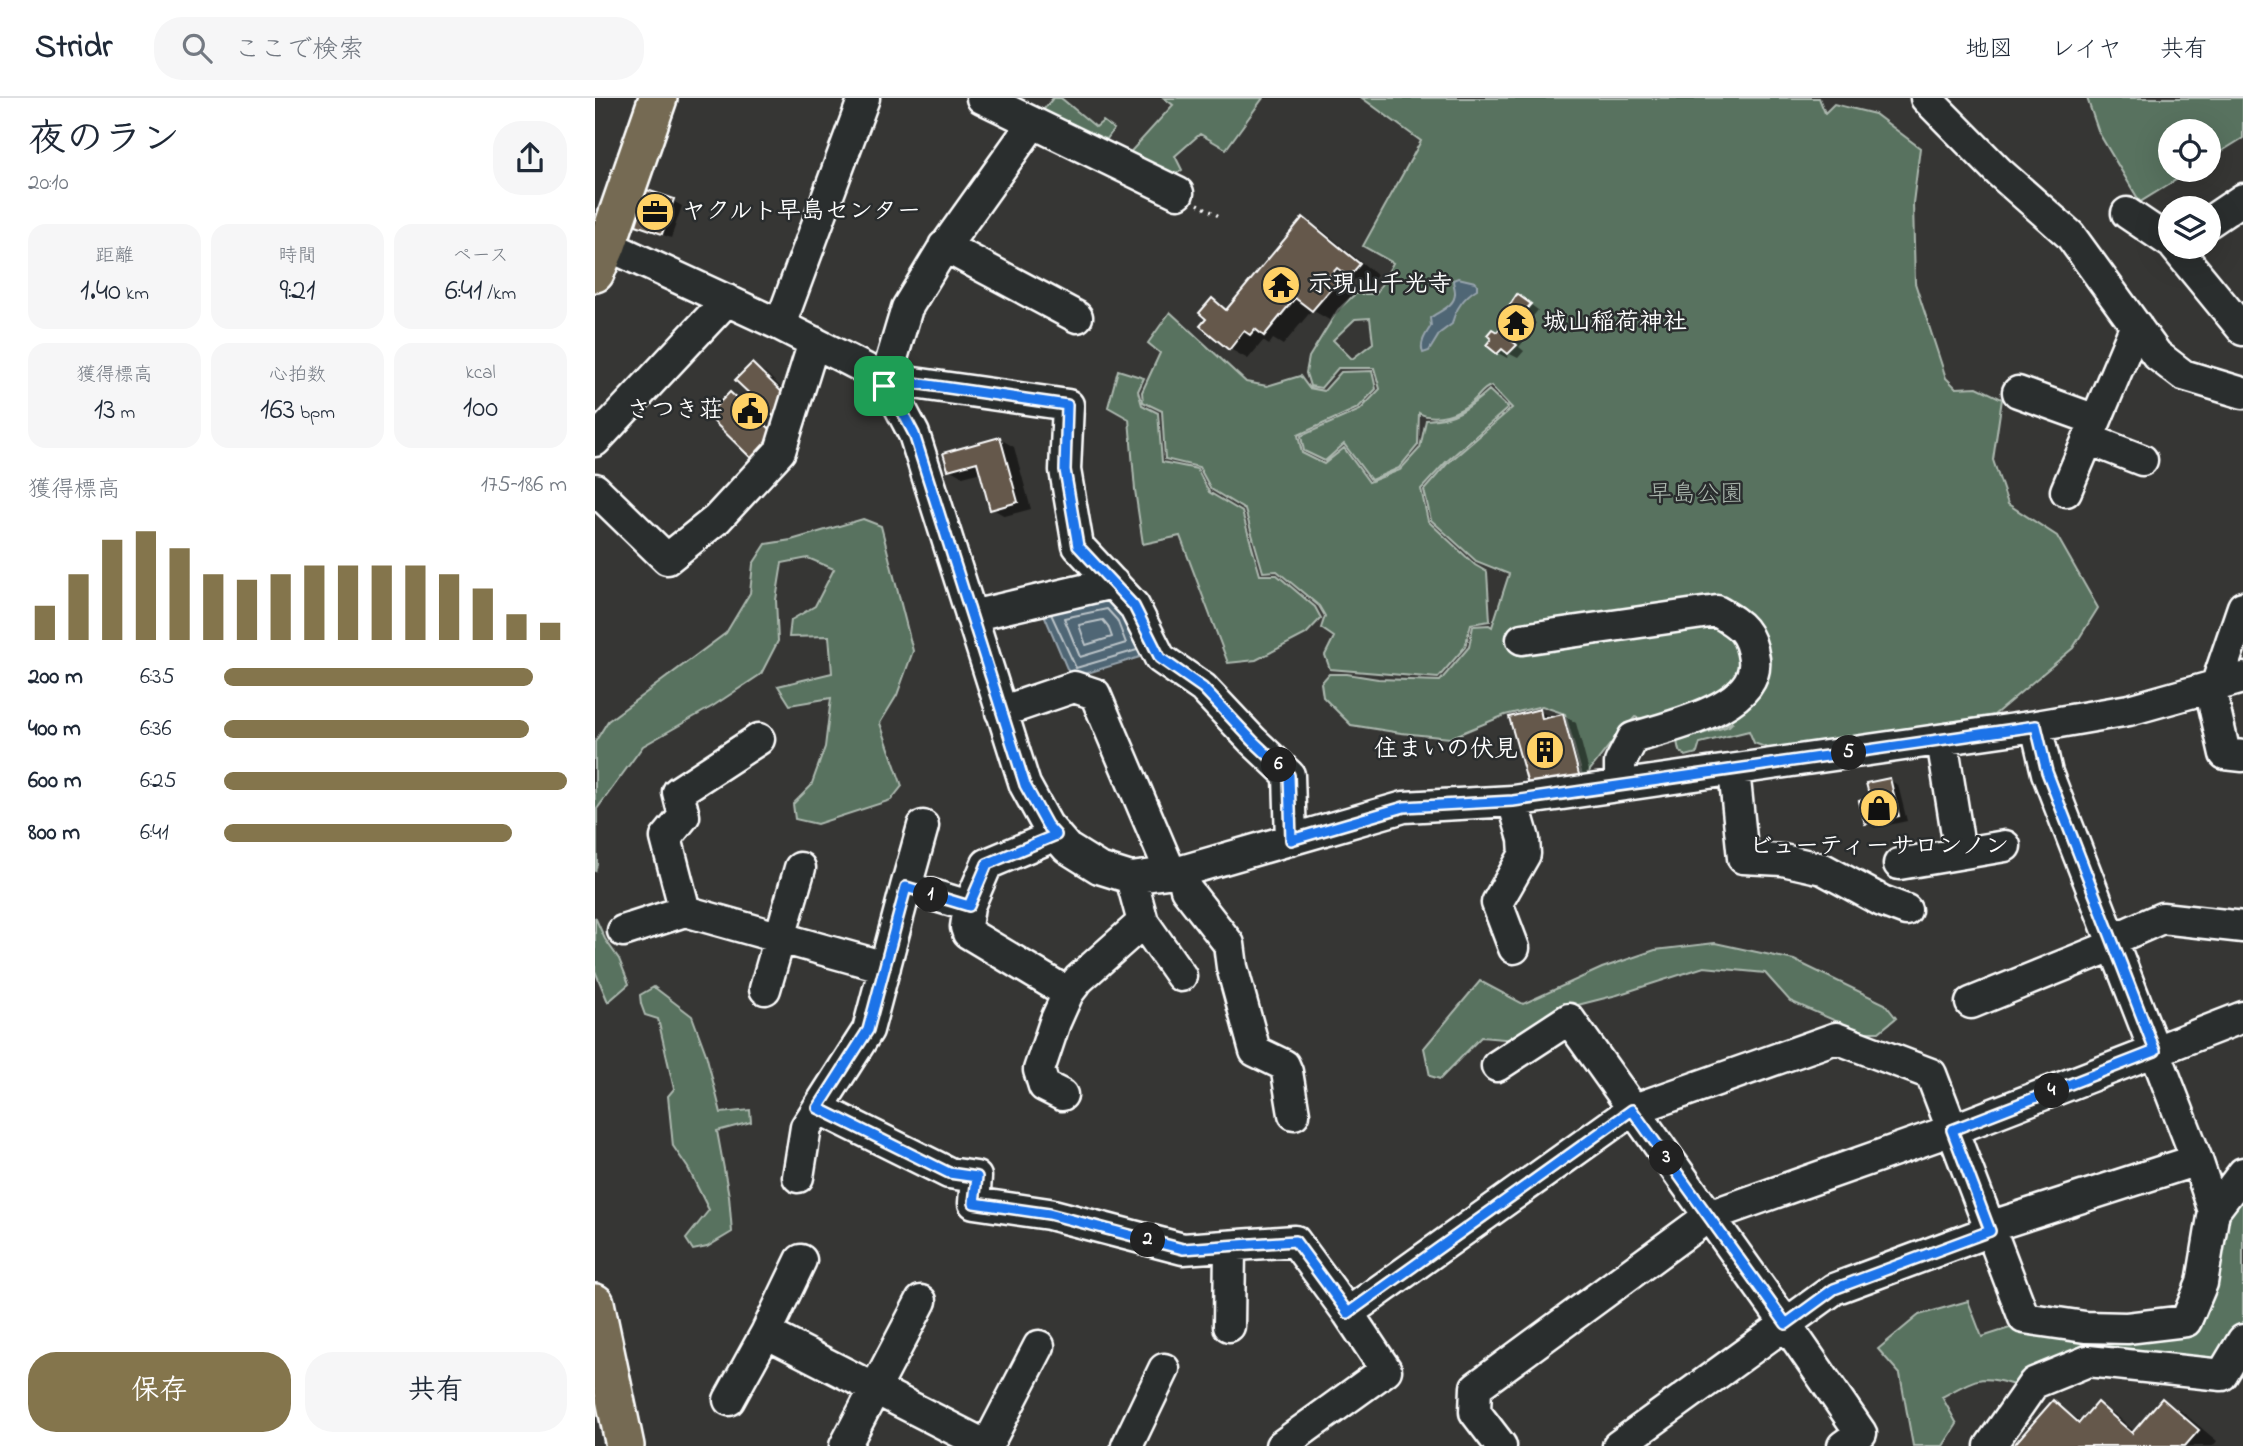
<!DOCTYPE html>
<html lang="ja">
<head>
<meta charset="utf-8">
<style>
  :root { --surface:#fff; --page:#f6f6f7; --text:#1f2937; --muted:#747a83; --line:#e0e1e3; --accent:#84754c }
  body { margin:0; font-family:"Indie Flower","Klee One",sans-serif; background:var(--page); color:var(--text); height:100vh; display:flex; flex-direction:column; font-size:26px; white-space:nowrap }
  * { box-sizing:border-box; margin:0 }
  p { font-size:23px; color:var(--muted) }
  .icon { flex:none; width:38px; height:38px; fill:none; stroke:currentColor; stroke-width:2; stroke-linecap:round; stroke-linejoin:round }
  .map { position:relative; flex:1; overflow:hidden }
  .drawer { display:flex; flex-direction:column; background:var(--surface); width:595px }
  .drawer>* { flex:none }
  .buttons { position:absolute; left:1563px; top:21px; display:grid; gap:14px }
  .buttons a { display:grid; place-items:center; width:63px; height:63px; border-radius:50%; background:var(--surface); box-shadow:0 7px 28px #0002; font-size:35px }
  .pin { position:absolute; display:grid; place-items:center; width:60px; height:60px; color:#fff; margin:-30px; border-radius:14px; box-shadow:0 4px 10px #0006 }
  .km { position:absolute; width:35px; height:35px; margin:-18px; border-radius:50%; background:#222; color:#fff; font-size:19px; line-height:35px; text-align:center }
  .round { display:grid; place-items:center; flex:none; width:74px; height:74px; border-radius:28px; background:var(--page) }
  .summary { display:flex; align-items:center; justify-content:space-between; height:119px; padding:0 28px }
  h1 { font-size:38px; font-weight:600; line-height:52px }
  .figures { display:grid; grid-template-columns:repeat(3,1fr); gap:10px; height:119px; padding:7px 28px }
  .figures div { display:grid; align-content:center; border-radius:18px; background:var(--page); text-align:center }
  .figures b { font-size:30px; font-weight:600 }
  .figures small { font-size:19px; font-weight:400 }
  .figures p { font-size:19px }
  .chart { height:196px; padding:14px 28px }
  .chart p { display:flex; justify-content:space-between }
  .chart svg { width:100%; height:126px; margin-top:7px; stroke:var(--accent); stroke-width:6 }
  .action { display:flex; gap:14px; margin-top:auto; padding:14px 28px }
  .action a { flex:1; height:80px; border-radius:28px; background:var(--accent); color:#fff; font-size:28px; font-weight:600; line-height:80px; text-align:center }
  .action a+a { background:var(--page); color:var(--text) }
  ul { padding:0 28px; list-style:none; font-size:23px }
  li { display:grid; grid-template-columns:112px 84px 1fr; align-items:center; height:52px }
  li i { height:18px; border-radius:9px; background:var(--accent) }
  header { display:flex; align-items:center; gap:42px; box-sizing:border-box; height:98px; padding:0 35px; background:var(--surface); border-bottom:2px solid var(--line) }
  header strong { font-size:33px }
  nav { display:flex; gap:38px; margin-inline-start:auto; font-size:24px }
  .search { width:490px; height:63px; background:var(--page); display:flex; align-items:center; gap:18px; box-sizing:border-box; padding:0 24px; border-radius:28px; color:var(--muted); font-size:26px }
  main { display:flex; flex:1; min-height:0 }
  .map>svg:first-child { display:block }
  .green { fill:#59725f; stroke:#acb8af; stroke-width:2; fill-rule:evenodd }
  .water { fill:#506674; stroke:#96a3ac; stroke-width:2 }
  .shadow { fill:#0007 }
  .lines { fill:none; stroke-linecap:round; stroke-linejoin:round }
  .shore { stroke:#b9c2c7; stroke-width:2 }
  .building { fill:#65584c; stroke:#fff; stroke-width:2 }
  .minor-casing { stroke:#fff; stroke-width:35 }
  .major-casing { stroke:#fff; stroke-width:42 }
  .path { stroke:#fff; stroke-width:3.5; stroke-dasharray:2 5; stroke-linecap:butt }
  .minor { stroke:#2a2d2e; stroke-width:30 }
  .major { stroke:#746b52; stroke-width:37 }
  .route-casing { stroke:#fff; stroke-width:14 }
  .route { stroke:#1a73e8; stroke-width:9 }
  .labels { text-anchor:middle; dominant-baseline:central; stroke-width:5; stroke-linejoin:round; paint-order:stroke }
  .poi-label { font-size:24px; font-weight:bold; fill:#fff; stroke:#2a2d2e; text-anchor:start }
  .park-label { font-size:24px; fill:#acb8af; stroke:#2a2d2e }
</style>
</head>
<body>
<header>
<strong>Stridr</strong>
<div class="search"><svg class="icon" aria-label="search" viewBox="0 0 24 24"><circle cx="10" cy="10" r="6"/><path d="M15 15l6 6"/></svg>ここで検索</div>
<nav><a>地図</a><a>レイヤ</a><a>共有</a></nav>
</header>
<main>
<section class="drawer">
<div class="summary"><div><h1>夜のラン</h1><p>20:10</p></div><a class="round"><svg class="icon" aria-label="share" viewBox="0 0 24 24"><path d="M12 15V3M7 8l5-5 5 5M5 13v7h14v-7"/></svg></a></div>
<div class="figures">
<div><p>距離</p><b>1.40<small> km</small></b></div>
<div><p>時間</p><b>9:21</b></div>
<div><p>ペース</p><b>6:41<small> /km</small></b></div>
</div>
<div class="figures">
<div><p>獲得標高</p><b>13<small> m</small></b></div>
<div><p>心拍数</p><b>163<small> bpm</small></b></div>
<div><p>kcal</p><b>100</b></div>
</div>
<div class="chart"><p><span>獲得標高</span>175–186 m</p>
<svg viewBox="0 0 160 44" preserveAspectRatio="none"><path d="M5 44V32M15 44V21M25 44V9M35 44V6M45 44V12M55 44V21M65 44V23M75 44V21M85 44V18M95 44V18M105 44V18M115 44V18M125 44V21M135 44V26M145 44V35M155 44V38"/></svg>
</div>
<ul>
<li><b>200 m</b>6:35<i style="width:90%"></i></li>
<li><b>400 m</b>6:36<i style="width:89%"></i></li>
<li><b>600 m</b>6:25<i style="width:100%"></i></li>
<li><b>800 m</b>6:41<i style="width:84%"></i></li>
</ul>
<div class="action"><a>保存</a><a>共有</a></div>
</section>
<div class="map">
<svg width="1648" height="1348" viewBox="0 0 1648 1348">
  <rect width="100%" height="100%" fill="#363634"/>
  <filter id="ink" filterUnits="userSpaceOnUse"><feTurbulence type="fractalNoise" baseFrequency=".0143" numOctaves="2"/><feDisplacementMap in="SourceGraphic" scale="14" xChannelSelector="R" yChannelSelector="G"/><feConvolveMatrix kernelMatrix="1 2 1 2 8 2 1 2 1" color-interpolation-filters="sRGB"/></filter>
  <g filter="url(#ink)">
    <path class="green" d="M458,0H466L501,29L508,23L519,31L512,41L500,39L440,22Z
      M569,0H668L631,51L605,36L580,58L587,72L568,85L529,61L578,7Z
      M767,0H1224L1230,15L1239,6L1280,16L1325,50L1318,105L1320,185L1351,280L1361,290L1382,289L1407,301L1398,362L1413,406L1462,438L1503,510L1478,550L1399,617L1178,652L1159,645L1154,633L1105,645L1102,655L1091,658L1084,653L1082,643L1134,628L1138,624L1110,634L1040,619L1021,639L988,681L970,616L947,608L910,617L855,640L806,635L756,627L728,599L726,585L734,576H752L783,581L845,583L874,549L878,528L894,527L897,529L914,476L881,463L836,422L829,392L852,366L917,310L896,288C887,291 885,297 878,303C865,315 840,324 824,315L823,347L804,370L776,382L749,346L730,363L709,353L706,338L765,312L785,291L779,270H743L726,290L715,288L711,275L714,259L743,212L760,196H781L798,165L768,148L826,43ZM775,220L778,245L757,261L738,242L760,221Z
      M1492,0H1648V40L1614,61V33H1575V72H1597L1545,104L1504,35Z
      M575,214L651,284L672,288L705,278L714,290L729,293L746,274L777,273L781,291L763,310L703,337L707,355L729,366L749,350L774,384L805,372L825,350L831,322C860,321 873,311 894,292L913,310L851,364L826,391L833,423L880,467L892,474L895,523L876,526L870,549L843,580L735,571L730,557L739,539L726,530L730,518L724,508L682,473L668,474L650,412L616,391L604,369L570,361L567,313L548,304L547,294L565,255L553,245Z
      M523,272L549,280L543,293L547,307L563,315L567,364L602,371L614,394L647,414L665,477H682L720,509L726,520L711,536L661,562L633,565L585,438L548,446L540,392L534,321L513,309Z
      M268,421L286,428L318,553L302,597L285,625L307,688L296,702L222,726L200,721L198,706L216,688L230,649L236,600L195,607L183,588L237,575L234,538L194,539L196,522L220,508L239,471L213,460L187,465L181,502L183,543L166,576L118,608L48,648L2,711V766L0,774V644L13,623L131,535L155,495L158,466L171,446L196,442Z
      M0,819L10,841L24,861L34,886L13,904L0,873Z
      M1120,845L1199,862L1290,906L1301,920L1284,934H1266L1195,903L1170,875L1109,869L1022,897L967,911L920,942L886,939L845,981L835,978L829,950L885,883L928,906L1007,870L1060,852Z
      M59,889L97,918L111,956L126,1015L155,1012L156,1024L122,1033L134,1098L137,1134L112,1149L98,1152L91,1141L114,1112L93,1070L78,1048L73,998L79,991L63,921L50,917L46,906L45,897Z
      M1648,1093V1226L1623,1269L1493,1255L1425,1289C1385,1276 1384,1279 1347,1299L1362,1326L1348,1348H1318L1305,1276L1283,1251L1324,1217L1373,1203L1387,1239L1424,1227L1594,1230L1630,1117Z"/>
    <path class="water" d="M863,180L880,184L882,186V191C870,198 860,211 857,226L845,235L834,253L828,255C824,245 831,236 836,228L835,220C844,213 861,208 860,194C860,190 858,186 858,182Z
      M517,493L555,556L476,580L445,507Z"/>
    <path class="shadow" d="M78,103L87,108L76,140L43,127Z
      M709,121L727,132L782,177L773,189L760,181L752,191L758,196L736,223L717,212L688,247L678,241L674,247L668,243L653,261L635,251L614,220L617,202L634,212Z
      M932,204L943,212L936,221L941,225L935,234L929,230L922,240L928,244L924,249L929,253L923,260L915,256L912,260L903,255V236L911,232Z
      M157,267L171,275L208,311L194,326L179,317L172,325L193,345L171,367L158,359L135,296L153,308L161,300Z
      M405,341L419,349L436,411L410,418L396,410L386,374L368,379L354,371Z
      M944,613L957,620L968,617L981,625L999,692H967Z
      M1294,682L1303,687L1312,723L1280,730L1271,725L1277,702Z
      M1568,1302L1586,1313L1622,1343L1618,1348H1421L1459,1305L1487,1324L1502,1307L1521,1317L1540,1334Z"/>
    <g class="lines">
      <path class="shore" d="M512,511L522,522L531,545L485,559L469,520Z
        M456,516L481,570L542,552
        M508,522L513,528L517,539L491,547L484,527Z"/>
    </g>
    <path class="building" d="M52,92L79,101L67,136L41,127Z
      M708,119L765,166L754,179L742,170L734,179L741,185L717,213L700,200L669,238L660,231L655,237L649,233L634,252L605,228L611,221L604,215L617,200L631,212Z
      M922,196L936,206L928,215L933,219L925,230L919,226L915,234L920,237L917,243L922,247L913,256L907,251L902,256L891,247L896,241L892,237L897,231L902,234L907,227L910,230L914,224L907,219Z
      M157,265L196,303L179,319L167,308L160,316L181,337L157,361L112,317L135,294L150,308L159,300L140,282Z
      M405,339L423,404L395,412L382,364L353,372L348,355Z
      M945,611L947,621L968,616L986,684L934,690L914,619Z
      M1295,680L1304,718L1270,726L1264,703L1275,700L1271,685Z
      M1567,1300L1604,1332L1590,1348H1418L1458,1302L1484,1325L1502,1304L1537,1335Z"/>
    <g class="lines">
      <defs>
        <path id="minor" d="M387,0L583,95
          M1331,0L1404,74L1475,137L1562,257L1588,277L1648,295
          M1532,115L1575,144
          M1614,124L1648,101
          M0,138L12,147L185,227L273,272L298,296L319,336L430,687L452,727L472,750L504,770L536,780L587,773L809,709L918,703L1441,628L1534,612L1648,580
          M349,148L482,219
          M1580,149L1648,232
          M185,227L269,0
          M291,281L473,307L470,372L483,448L539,508L565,560L608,590L658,643L694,677L696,742
          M289,287L312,210L346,154L438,25
          M1423,294L1501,322
          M1493,341L1547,362
          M0,343L132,202
          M0,391L72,461L122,421L185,353L219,244
          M1471,393L1541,227
          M376,518L518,485
          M927,541L1122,513C1145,527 1155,532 1159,561C1165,610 1075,628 1038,640L1025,665V687
          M1621,588L1648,509
          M1615,590L1630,656L1648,658
          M406,614L479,589L500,596L576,775
          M1441,628L1452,675L1602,1062L1619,1113
          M164,641L83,694L89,718L71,740L90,813L290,869
          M1347,642L1365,755
          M1139,672L1148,760L1188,762L1228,771L1287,803L1311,812
          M918,703L929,741L930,756L902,805L919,850
          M1304,766L1410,748
          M587,773L591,791L634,846L637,869L660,953L689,967L692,974L699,1016
          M536,780L548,824L586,878
          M311,789L328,728
          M374,808L371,829L373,835L473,895
          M28,833L90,813
          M1517,842L1567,820L1648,829
          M170,891L205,770
          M1376,905L1519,847
          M902,968L974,921L1191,1226L1266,1335L1248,1348
          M467,997L449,988L444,972L460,924L473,895L484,881L548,824
          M223,1010L354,1075L381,1079L379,1105L454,1116L588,1151L700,1143L753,1215L791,1272L686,1348
          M203,1079L211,1029L273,932L311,789L374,808L392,766L461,737
          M1394,1129L1602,1062
          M753,1215L1037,1012L1241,940L1336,976L1429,1220L1490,1229L1532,1230L1591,1223L1607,1185L1619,1113L1648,1075
          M634,1228L635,1148
          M171,1235L206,1162
          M134,1302L171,1235L392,1348
          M250,1348L326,1203
          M392,1348L444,1248
          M532,1348L569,1271
          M906,1348L880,1314L881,1289L1114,1118L1357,1032L1648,919
          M1023,1348L1239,1191L1395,1133
          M1395,1348L1439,1285L1493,1263L1627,1277L1648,1242"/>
        <path id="major" d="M0,175L12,147L63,0
          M0,1205L30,1348"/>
      </defs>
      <use href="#minor" class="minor-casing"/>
      <use href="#major" class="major-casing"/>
      <path class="path" d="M603,106L624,118"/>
      <use href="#minor" class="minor"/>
      <use href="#major" class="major"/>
    </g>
  </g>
  <g class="lines" filter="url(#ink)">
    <defs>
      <path id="route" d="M291,281L472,307L470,372L483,448L539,508L565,560L608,590L658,643L694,677L696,742L809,709L918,703L1441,628L1452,674L1560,953L1357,1032L1395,1133L1239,1191L1191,1226L1037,1012L753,1215L700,1143L588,1151L454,1116L379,1105L382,1079L354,1075L223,1010L273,932L311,789L374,808L392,766L461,737L452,727L430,687L319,336L298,296L289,288Z"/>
    </defs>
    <use href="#route" class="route-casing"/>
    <use href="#route" class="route"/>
  </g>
  <defs>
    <symbol id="office-disc" viewBox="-11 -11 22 22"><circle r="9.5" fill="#ffd166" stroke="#2a2d2e"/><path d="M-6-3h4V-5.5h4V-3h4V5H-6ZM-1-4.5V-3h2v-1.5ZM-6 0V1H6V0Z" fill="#111"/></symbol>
    <symbol id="temple-disc" viewBox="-11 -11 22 22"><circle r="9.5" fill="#ffd166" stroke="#2a2d2e"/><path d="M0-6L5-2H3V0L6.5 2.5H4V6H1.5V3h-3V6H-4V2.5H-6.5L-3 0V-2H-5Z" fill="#111"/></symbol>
    <symbol id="civic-disc" viewBox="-11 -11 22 22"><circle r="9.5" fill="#ffd166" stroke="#2a2d2e"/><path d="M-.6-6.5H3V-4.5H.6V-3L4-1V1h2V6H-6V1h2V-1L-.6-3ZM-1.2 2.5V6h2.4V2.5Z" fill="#111"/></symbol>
    <symbol id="building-disc" viewBox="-11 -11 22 22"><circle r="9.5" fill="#ffd166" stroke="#2a2d2e"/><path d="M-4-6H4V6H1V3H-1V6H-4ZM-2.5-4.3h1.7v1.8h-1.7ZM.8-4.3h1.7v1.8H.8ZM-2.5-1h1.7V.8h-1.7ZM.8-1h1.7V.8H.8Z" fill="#111"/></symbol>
    <symbol id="shop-disc" viewBox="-11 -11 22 22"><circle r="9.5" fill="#ffd166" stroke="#2a2d2e"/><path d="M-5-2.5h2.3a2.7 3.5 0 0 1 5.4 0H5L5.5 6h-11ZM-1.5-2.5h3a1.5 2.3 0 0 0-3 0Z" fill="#111"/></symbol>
  </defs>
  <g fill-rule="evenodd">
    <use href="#office-disc" x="38" y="92" width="44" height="44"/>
    <use href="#temple-disc" x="664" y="165" width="44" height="44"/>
    <use href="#temple-disc" x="899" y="203" width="44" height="44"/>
    <use href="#civic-disc" x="133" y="291" width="44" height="44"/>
    <use href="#building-disc" x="928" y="630" width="44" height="44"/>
    <use href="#shop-disc" x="1262" y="688" width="44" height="44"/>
  </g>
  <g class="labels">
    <g class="poi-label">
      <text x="87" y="114">ヤクルト早島センター</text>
      <text x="713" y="187">示現山千光寺</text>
      <text x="948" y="225">城山稲荷神社</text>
      <text x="128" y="313" text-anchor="end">さつき荘</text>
      <text x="923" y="652" text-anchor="end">住まいの伏見</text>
      <text x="1284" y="749" text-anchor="middle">ビューティーサロンノン</text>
    </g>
    <g class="park-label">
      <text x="1101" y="397">早島公園</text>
    </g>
  </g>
</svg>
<div class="buttons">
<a><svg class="icon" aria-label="locate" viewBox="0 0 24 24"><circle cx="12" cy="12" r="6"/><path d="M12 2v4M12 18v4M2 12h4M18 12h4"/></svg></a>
<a><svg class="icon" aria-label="layers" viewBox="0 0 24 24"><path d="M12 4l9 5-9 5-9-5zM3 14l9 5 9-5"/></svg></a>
</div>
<div class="pin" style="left:289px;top:288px;background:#1e9e55"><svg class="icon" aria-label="arrive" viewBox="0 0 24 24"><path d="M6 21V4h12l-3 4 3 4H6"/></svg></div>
<b class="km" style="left:336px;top:797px">1</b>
<b class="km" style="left:553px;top:1142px">2</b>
<b class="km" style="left:1072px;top:1060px">3</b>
<b class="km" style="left:1457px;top:993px">4</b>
<b class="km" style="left:1254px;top:655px">5</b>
<b class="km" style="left:684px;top:667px">6</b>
</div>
</main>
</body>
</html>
